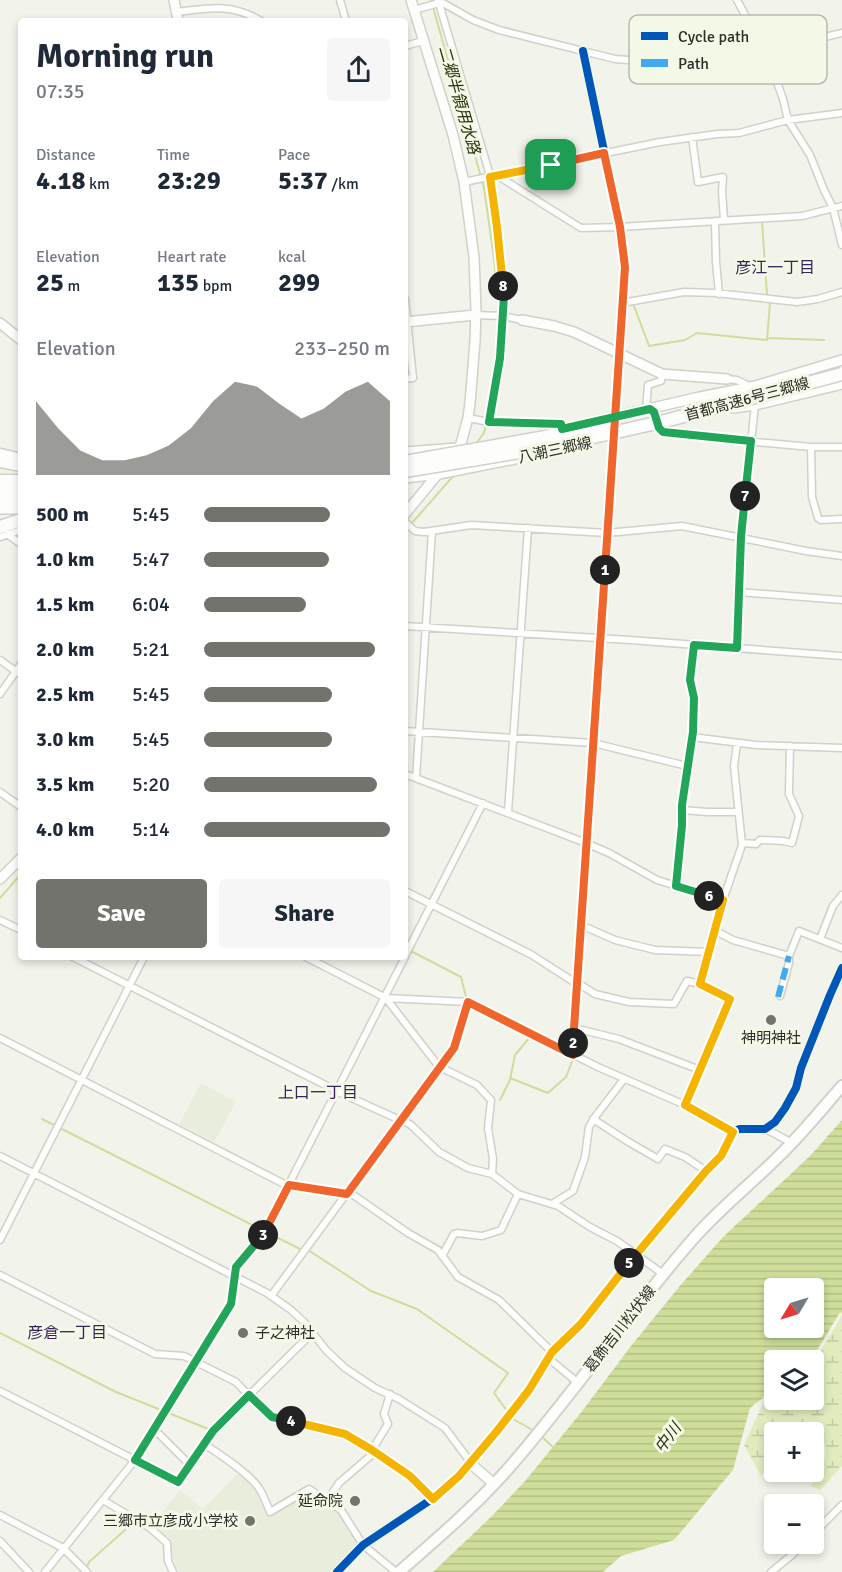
<!DOCTYPE html>
<html lang="en">
<head>
<meta charset="utf-8">
<style>
  :root { --surface:#fff; --page:#f6f6f7; --text:#1f2937; --muted:#747a83; --accent:#72736c }
  body { margin:0; font-family:Signika,"Noto Sans JP",sans-serif; background:var(--page); color:var(--text); height:100vh; display:flex; flex-direction:column; font-size:22px; white-space:nowrap }
  * { box-sizing:border-box; margin:0 }
  p { font-size:20px; color:var(--muted) }
  .icon { flex:none; width:33px; height:33px; fill:none; stroke:currentColor; stroke-width:2; stroke-linecap:round; stroke-linejoin:round }
  .map { position:relative; flex:1; overflow:hidden }
  .drawer { position:absolute; left:18px; top:18px; width:390px; height:942px; display:flex; flex-direction:column; background:var(--surface); border-radius:6px; box-shadow:0 3px 9px #0003 }
  .drawer>* { flex:none }
  .needle { width:39px; rotate:232deg }
  .tools { position:absolute; left:764px; top:1278px; display:grid; gap:12px }
  .tools a { display:grid; place-items:center; width:60px; height:60px; border-radius:6px; background:var(--surface); box-shadow:0 3px 9px #0003; font-size:30px }
  .pin { position:absolute; display:grid; place-items:center; width:51px; height:51px; color:#fff; margin:-26px; border-radius:12px; box-shadow:0 3px 9px #0006 }
  .km { position:absolute; width:30px; height:30px; margin:-15px; border-radius:50%; background:#222; color:#fff; font-size:16px; line-height:30px; text-align:center }
  .round { display:grid; place-items:center; flex:none; width:63px; height:63px; border-radius:6px; background:var(--page) }
  .summary { display:flex; align-items:center; justify-content:space-between; height:102px; padding:0 18px }
  h1 { font-size:33px; font-weight:700; line-height:45px }
  .metrics { display:grid; grid-template-columns:repeat(3,1fr); gap:9px; height:102px; padding:6px 18px }
  .metrics div { display:grid; align-content:center }
  .metrics b { font-size:26px; font-weight:700 }
  .metrics small { font-size:16px; font-weight:400 }
  .metrics p { font-size:16px }
  .chart { height:168px; padding:12px 18px }
  .chart p { display:flex; justify-content:space-between }
  .chart svg { width:100%; height:108px; margin-top:6px; fill:var(--accent); opacity:.7 }
  .action { display:flex; gap:12px; margin-top:auto; padding:12px 18px }
  .action a { flex:1; height:69px; border-radius:6px; background:var(--accent); color:#fff; font-size:24px; font-weight:700; line-height:69px; text-align:center }
  .action a+a { background:var(--page); color:var(--text) }
  ul { padding:0 18px; list-style:none; font-size:20px }
  li { display:grid; grid-template-columns:96px 72px 1fr; align-items:center; height:45px }
  li i { height:15px; border-radius:8px; background:var(--accent) }
  .map>svg:first-child { display:block }
  .built { fill:#e8eddc }
  .wetland { fill:url(#wetland-marsh) }
  .water { fill:url(#water-rules); fill-rule:evenodd }
  .lines { fill:none; stroke-linecap:round; stroke-linejoin:round }
  .stream { stroke:#cede9a; stroke-width:2 }
  .street-casing { stroke:#cfd1ca; stroke-width:9 }
  .secondary-casing { stroke:#cfd1ca; stroke-width:12 }
  .primary-casing { stroke:#cfd1ca; stroke-width:14 }
  .highway-casing { stroke:#cfd1ca; stroke-width:15 }
  .street { stroke:#fdfdfc; stroke-width:6 }
  .secondary { stroke:#fdfdfc; stroke-width:9 }
  .primary { stroke:#fdfdfc; stroke-width:10 }
  .highway { stroke:#fdfdfc; stroke-width:12 }
  .highway-bridge-casing { stroke:#cfd1ca; stroke-width:15; stroke-linecap:butt }
  .highway-bridge { stroke:#fdfdfc; stroke-width:12 }
  .quiet { stroke:#3fa9f5; stroke-width:6; stroke-dasharray:12 6; stroke-linecap:butt }
  .cycleway-casing { stroke:#f3f8e7; stroke-width:11 }
  .cycleway { stroke:#0057b8; stroke-width:8 }
  .split-1-casing { stroke:#fff; stroke-width:12 }
  .split-2-casing { stroke:#fff; stroke-width:12 }
  .split-3-casing { stroke:#fff; stroke-width:12 }
  .split-4-casing { stroke:#fff; stroke-width:12 }
  .split-5-casing { stroke:#fff; stroke-width:12 }
  .split-6-casing { stroke:#fff; stroke-width:12 }
  .split-7-casing { stroke:#fff; stroke-width:12 }
  .split-8-casing { stroke:#fff; stroke-width:12 }
  .split-9-casing { stroke:#fff; stroke-width:12 }
  .split-1 { stroke:#f0652b; stroke-width:8 }
  .split-2 { stroke:#f0652b; stroke-width:8 }
  .split-3 { stroke:#f0652b; stroke-width:8 }
  .split-4 { stroke:#22a559; stroke-width:8 }
  .split-5 { stroke:#f5b400; stroke-width:8 }
  .split-6 { stroke:#f5b400; stroke-width:8 }
  .split-7 { stroke:#22a559; stroke-width:8 }
  .split-8 { stroke:#22a559; stroke-width:8 }
  .split-9 { stroke:#f5b400; stroke-width:8 }
  .poi-dot { fill:#72736c; stroke:#f3f8e7; stroke-width:2 }
  .labels { text-anchor:middle; dominant-baseline:central; stroke-width:6; stroke-linejoin:round; paint-order:stroke }
  .street-label { font-size:15px; fill:#2d2e28; stroke:#f3f8e7 }
  .poi-label { font-size:15px; fill:#2d2e28; stroke:#f3f8e7; text-anchor:end }
  .water-label { font-size:16px; font-style:italic; fill:#293109; stroke:#f3f8e7 }
  .neighbourhood-label { font-size:16px; fill:#3b225c; stroke:#f3f8e7 }
  .key { fill:#f3f8e7; stroke:#b8bbae; stroke-width:1.5 }
  .key-label { font-size:16px; fill:#2d2e28 }
</style>
</head>
<body>
<div class="map">
<svg width="842" height="1572" viewBox="0 0 842 1572">
  <defs>
    <pattern id="wetland-marsh" width="20" height="14" patternUnits="userSpaceOnUse" patternTransform="scale(1.5)"><rect width="20" height="14" fill="#e0ecbe"/><path d="M1 5h8M5 5V1M11 12h8M15 12V8" fill="none" stroke="#c0cba3"/></pattern>
    <pattern id="water-rules" width="6" height="5" patternUnits="userSpaceOnUse" patternTransform="scale(1.5)"><rect width="6" height="5" fill="#cede9a"/><path d="M0 2.5h6" fill="none" stroke="#b1bf85"/></pattern>
  </defs>
  <rect width="100%" height="100%" fill="#f2f4eb"/>
  <path class="built" d="M201,1083L236,1102L214,1142L179,1124Z
    M237,1474L247,1480L257,1494L267,1516L296,1499L312,1497L339,1514L357,1543L330,1572H178L171,1554V1540L153,1525L180,1490L203,1509Z"/>
  <path class="wetland" d="M842,1315V1466L820,1490L811,1486C821,1469 838,1446 813,1434V1432L802,1431L795,1432H774V1456L761,1476L744,1445L763,1403L774,1394V1400H813V1361L830,1336Z"/>
  <path class="water" d="M842,1120V1312L839,1314L813,1357L809,1360H774V1389L750,1408L733,1470L674,1540L621,1556L603,1572H433L493,1515L526,1480L583,1410L631,1346L679,1287L723,1237L810,1156ZM774,1288H813V1328H774Z"/>
  <g class="lines">
    <path class="stream" d="M431,0L484,188L493,251L499,302L497,358L492,386
      M625,297V299L631,298L649,346L685,340L697,333L767,340L770,303L767,295L762,221
      M767,338L824,340
      M475,445L484,433L486,424
      M405,531L455,474
      M0,898L21,874
      M405,948L461,977L466,997L465,1002
      M510,1078L548,1093L566,1077L573,1059
      M500,1100L510,1080L515,1055L530,1037
      M42,1119L302,1250
      M308,1250L371,1291L417,1309L508,1373L494,1393L513,1419L536,1432
      M0,1333L116,1392L211,1430
      M540,1435L553,1447
      M82,1572L87,1567L89,1562L134,1522"/>
    <defs>
      <path id="street" d="M340,0L346,21
        M438,0L489,172L497,227L504,296L500,358L489,422
        M737,0L751,26L765,49L783,99L788,120L810,155L824,190L833,208L842,245
        M414,10L439,3H443L473,20L499,30L615,59L695,65L705,64L765,49L808,41L842,33
        M177,12C209,8 232,3 261,21
        M405,46L423,41
        M692,137L698,182L723,177L722,191L724,220
        M498,176L581,228L620,227L802,216L842,206
        M464,182L660,142L717,134L739,133L788,120L842,113
        M715,221L716,262L719,294
        M405,299L413,378L405,379
        M622,303L684,292L716,293L797,302L818,299L842,292
        M475,315L503,316L522,320
        M727,379L737,380L747,385
        M650,409L654,412C657,422 657,430 669,434L811,447H842
        M646,410L648,385L661,381L662,374
        M468,418L489,422L561,424L562,429
        M811,447L812,497L818,518L821,520L842,519
        M0,452L21,457
        M405,522L415,531L424,532L471,525L607,533L682,526L806,551L842,556
        M7,534L21,544
        M0,537L21,530
        M739,592L842,600
        M405,626L630,640L842,656
        M737,648L741,537L755,405
        M0,660L21,675
        M0,694L21,664
        M405,731L593,743L687,766
        M692,737L756,745L842,748
        M405,774L586,843L609,853L657,880L723,900
        M416,778L432,531
        M0,792L21,807
        M682,810L707,812H738
        M508,812L528,528
        M742,843L756,844L760,840L784,841L792,843L799,816L789,794L790,746
        M676,886L682,825V805L693,732L694,698L690,679L694,645
        M405,891L532,955L577,984
        M0,920L21,930
        M581,925L615,940L655,950L709,952
        M714,930L733,940L789,956L799,931L842,948
        M820,939L833,906L842,895
        M405,956L483,803
        M73,957L337,1091
        M306,957L384,997
        M578,983L595,994L629,1002L674,1004L687,981L700,984L730,999L685,1105
        M700,984L723,900L742,845L734,766L737,744
        M780,996L789,963V956
        M385,997L440,1068
        M386,998L468,1002L598,1067L685,1105L733,1132
        M574,1028L619,1039L700,1070
        M0,1038L288,1186
        M573,1055L625,267L620,227L583,51
        M440,1067L477,1085L491,1100L488,1128L493,1159L492,1174
        M336,1091L402,1121
        M593,1119L627,1141L658,1159L665,1149L685,1157L706,1171
        M402,1120L411,1125L439,1152L468,1168L492,1174L518,1194L558,1206L590,1227L617,1241L663,1274
        M764,1130H768L792,1143
        M0,1156L267,1293L291,1310L304,1322L326,1350L345,1368L375,1388L399,1399L445,1428L471,1463
        M289,1185L347,1194
        M349,1192L408,1233L438,1250L458,1277L499,1300L552,1352
        M552,1204L573,1191L585,1157L589,1127L595,1117L624,1079
        M0,1240L144,957
        M442,1256L454,1234L457,1233L482,1236L501,1230L518,1194
        M0,1275L155,1354L184,1356L236,1382L256,1403L275,1418L345,1434L372,1450L410,1476L433,1499
        M271,1296L454,1048L468,1002
        M548,1358L577,1382
        M0,1391L178,1482L213,1431L312,1333
        M154,1429L190,1465
        M204,1444C219,1454 252,1475 260,1490C264,1496 267,1505 270,1512L309,1489L312,1491L341,1510L363,1545L396,1572
        M372,1450L388,1424L384,1414L390,1394
        M135,1460L231,1304L236,1267L264,1233L405,957
        M103,1500L150,1528L167,1543L168,1561L173,1572
        M327,1501L339,1483L375,1452
        M0,1515L63,1548L87,1572
        M813,1534L842,1505
        M0,1541L29,1572
        M45,1572L135,1460
        M337,1572L363,1545L441,1493L470,1463L516,1407L552,1352L581,1324L651,1235L706,1171L721,1156L733,1132L739,1129H765L775,1122L785,1108L796,1088L801,1068L830,995L842,968
        M771,1572L792,1555L803,1544"/>
      <path id="secondary" d="M174,0L178,21
        M522,320L554,326L574,332L662,374L727,379
        M405,322L475,315
        M0,323L21,340
        M733,408L755,405L842,384
        M580,425L695,398L755,386L842,360
        M405,452L457,448
        M405,478L439,474L515,459
        M0,509H21
        M405,514L460,447L468,418L470,403L475,341L476,310L474,257L464,182L453,135L411,0
        M0,879L21,858
        M470,1463L494,1484"/>
      <path id="primary" d="M399,1572C439,1537 479,1503 514,1462C576,1390 630,1311 693,1239C719,1209 750,1185 778,1157C801,1135 821,1110 842,1086"/>
      <path id="highway" d="M0,461L21,465
        M0,481H21
        M0,490H21
        M0,499H21
        M0,527L21,520"/>
    </defs>
    <use href="#street" class="street-casing"/>
    <use href="#secondary" class="secondary-casing"/>
    <use href="#primary" class="primary-casing"/>
    <use href="#highway" class="highway-casing"/>
    <use href="#street" class="street"/>
    <use href="#secondary" class="secondary"/>
    <use href="#primary" class="primary"/>
    <use href="#highway" class="highway"/>
    <defs>
      <path id="highway-bridge" d="M405,462L602,427
        M405,471L544,448L661,422L842,374"/>
    </defs>
    <use href="#highway-bridge" class="highway-bridge-casing"/>
    <use href="#highway-bridge" class="highway-bridge"/>
    <path class="quiet" d="M778,997L789,956"/>
    <defs>
      <path id="cycleway" d="M573,1055L625,267L620,227L583,51
        M337,1572L363,1545L441,1493L470,1463L516,1407L552,1352L581,1324L651,1235L706,1171L721,1156L733,1132L739,1129H765L775,1122L785,1108L796,1088L801,1068L830,995L842,968"/>
    </defs>
    <use href="#cycleway" class="cycleway-casing"/>
    <use href="#cycleway" class="cycleway"/>
  </g>
  <g class="lines">
    <defs>
      <path id="split-1" d="M551,165L604,153L620,227L625,267L605,570"/>
      <path id="split-2" d="M573,1043L605,570"/>
      <path id="split-3" d="M263,1235L289,1185L347,1194L454,1048L468,1002L573,1055V1043"/>
      <path id="split-4" d="M263,1235L236,1267L231,1304L135,1460L178,1482L213,1431L249,1395L272,1417L291,1421"/>
      <path id="split-5" d="M291,1421L345,1434L372,1450L410,1476L433,1499L459,1476L497,1431L529,1390L552,1352L581,1324L629,1263"/>
      <path id="split-6" d="M629,1263L706,1171L721,1156L733,1132L685,1105L730,999L700,984L723,900L709,896"/>
      <path id="split-7" d="M709,896L676,886L682,825V805L693,732L694,698L690,680L694,645L737,648L741,537L745,496"/>
      <path id="split-8" d="M503,286L504,296L500,358L489,422L561,424L562,429L650,409L654,412L659,428L663,432L751,441L745,496"/>
      <path id="split-9" d="M503,286L497,227L490,177L551,165"/>
    </defs>
    <use href="#split-1" class="split-1-casing"/>
    <use href="#split-2" class="split-2-casing"/>
    <use href="#split-3" class="split-3-casing"/>
    <use href="#split-4" class="split-4-casing"/>
    <use href="#split-5" class="split-5-casing"/>
    <use href="#split-6" class="split-6-casing"/>
    <use href="#split-7" class="split-7-casing"/>
    <use href="#split-8" class="split-8-casing"/>
    <use href="#split-9" class="split-9-casing"/>
    <use href="#split-1" class="split-1"/>
    <use href="#split-2" class="split-2"/>
    <use href="#split-3" class="split-3"/>
    <use href="#split-4" class="split-4"/>
    <use href="#split-5" class="split-5"/>
    <use href="#split-6" class="split-6"/>
    <use href="#split-7" class="split-7"/>
    <use href="#split-8" class="split-8"/>
    <use href="#split-9" class="split-9"/>
  </g>
  <g class="poi-dot">
    <circle cx="771" cy="1020" r="6"/>
    <circle cx="243" cy="1333" r="6"/>
    <circle cx="355" cy="1501" r="6"/>
    <circle cx="250" cy="1521" r="6"/>
  </g>
  <g class="labels">
    <g class="street-label">
      <text transform="translate(747 399) rotate(-15)">首都高速6号三郷線</text>
      <text transform="translate(555 450) rotate(-12)">八潮三郷線</text>
      <text transform="translate(620 1329) rotate(-52)">葛飾吉川松伏線</text>
    </g>
    <g class="poi-label">
      <text x="771" y="1038" text-anchor="middle">神明神社</text>
      <text x="255" y="1333" text-anchor="start">子之神社</text>
      <text x="343" y="1501">延命院</text>
      <text x="238" y="1521">三郷市立彦成小学校</text>
    </g>
    <g class="water-label">
      <text transform="translate(459 100) rotate(74)">二郷半領用水路</text>
      <text transform="translate(668 1438) rotate(-53)">中川</text>
    </g>
    <g class="neighbourhood-label">
      <text x="775" y="268">彦江一丁目</text>
      <text x="318" y="1093">上口一丁目</text>
      <text x="67" y="1333">彦倉一丁目</text>
    </g>
  </g>
  <rect x="629" y="15" width="198" height="69" rx="9" class="key"/>
  <rect x="641" y="32" width="27" height="8" fill="#0057b8"/>
  <rect x="641" y="59" width="27" height="8" fill="#3fa9f5"/>
  <g class="key-label">
    <text x="678" y="42">Cycle path</text>
    <text x="678" y="69">Path</text>
  </g>
</svg>
<div class="tools">
<a><svg class="needle" viewBox="-14 -14 28 28"><path d="M0-13l5 13h-10z" fill="#e53935"/><path d="M0 13l5-13h-10z" fill="#747a83"/></svg></a>
<a><svg class="icon" aria-label="layers" viewBox="0 0 24 24"><path d="M12 4l9 5-9 5-9-5zM3 14l9 5 9-5"/></svg></a>
<a>+</a>
<a>−</a>
</div>
<div class="pin" style="left:551px;top:165px;background:#1e9e55"><svg class="icon" aria-label="arrive" viewBox="0 0 24 24"><path d="M6 21V4h12l-3 4 3 4H6"/></svg></div>
<b class="km" style="left:605px;top:570px">1</b>
<b class="km" style="left:573px;top:1043px">2</b>
<b class="km" style="left:263px;top:1235px">3</b>
<b class="km" style="left:291px;top:1421px">4</b>
<b class="km" style="left:629px;top:1263px">5</b>
<b class="km" style="left:709px;top:896px">6</b>
<b class="km" style="left:745px;top:496px">7</b>
<b class="km" style="left:503px;top:286px">8</b>
<section class="drawer">
<div class="summary"><div><h1>Morning run</h1><p>07:35</p></div><a class="round"><svg class="icon" aria-label="share" viewBox="0 0 24 24"><path d="M12 15V3M7 8l5-5 5 5M5 13v7h14v-7"/></svg></a></div>
<div class="metrics">
<div><p>Distance</p><b>4.18<small> km</small></b></div>
<div><p>Time</p><b>23:29</b></div>
<div><p>Pace</p><b>5:37<small> /km</small></b></div>
</div>
<div class="metrics">
<div><p>Elevation</p><b>25<small> m</small></b></div>
<div><p>Heart rate</p><b>135<small> bpm</small></b></div>
<div><p>kcal</p><b>299</b></div>
</div>
<div class="chart"><p><span>Elevation</span>233–250 m</p>
<svg viewBox="0 0 160 44" preserveAspectRatio="none"><path d="M0 44V14L10 25L20 34L30 38L40 38L50 36L60 32L70 25L80 14L90 6L100 8L110 15L120 21L130 17L140 10L150 6L160 14V44z"/></svg>
</div>
<ul>
<li><b>500 m</b>5:45<i style="width:68%"></i></li>
<li><b>1.0 km</b>5:47<i style="width:67%"></i></li>
<li><b>1.5 km</b>6:04<i style="width:55%"></i></li>
<li><b>2.0 km</b>5:21<i style="width:92%"></i></li>
<li><b>2.5 km</b>5:45<i style="width:69%"></i></li>
<li><b>3.0 km</b>5:45<i style="width:69%"></i></li>
<li><b>3.5 km</b>5:20<i style="width:93%"></i></li>
<li><b>4.0 km</b>5:14<i style="width:100%"></i></li>
</ul>
<div class="action"><a>Save</a><a>Share</a></div>
</section>
</div>
</body>
</html>
